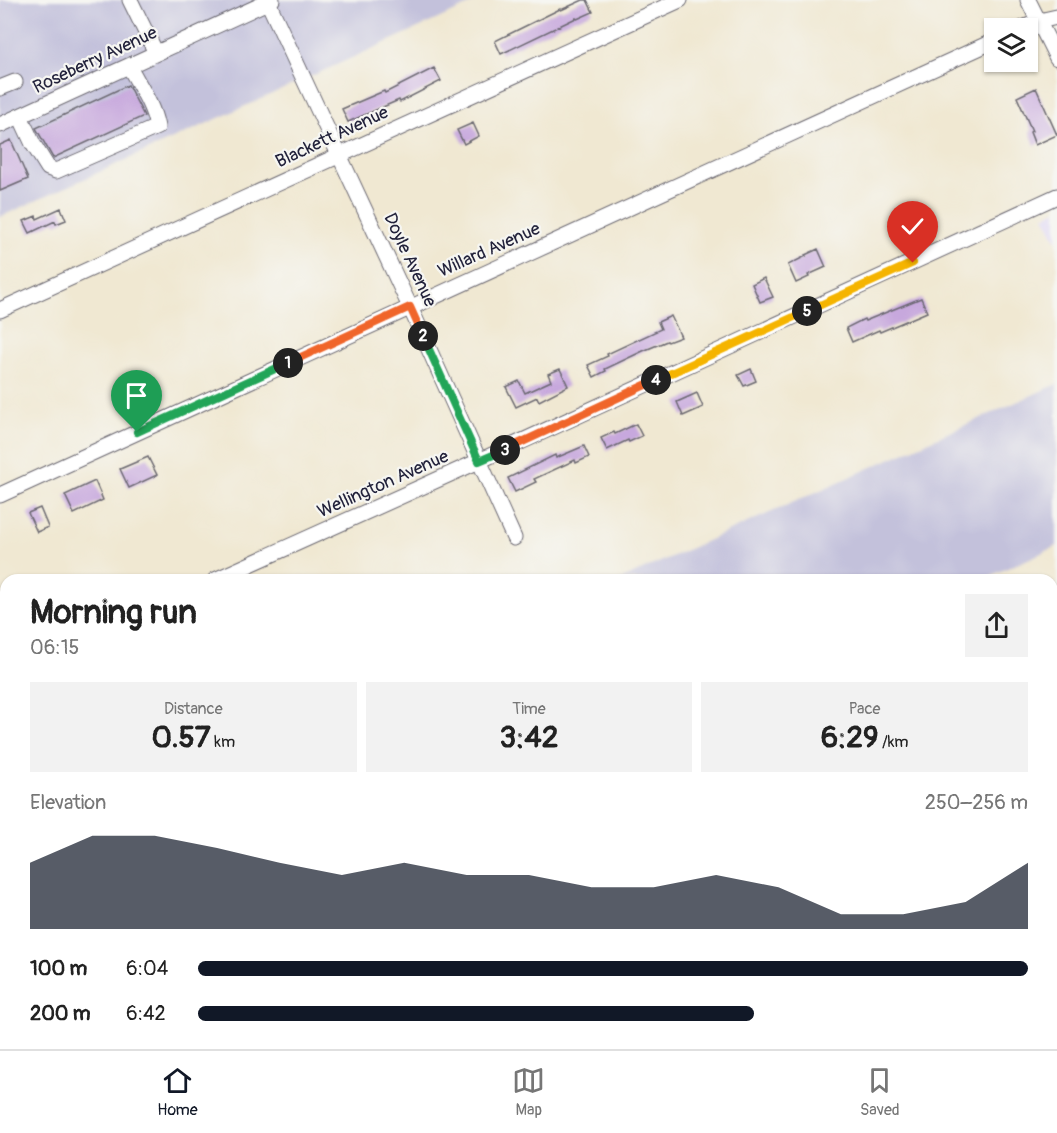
<!DOCTYPE html>
<html lang="en">
<head>
<meta charset="utf-8">
<style>
  :root { --surface:#fff; --page:#f2f2f2; --text:#222; --muted:#767676; --line:#e0e0e0; --accent:#111827 }
  body { margin:0; font-family:Pangolin,sans-serif; background:var(--page); color:var(--text); height:100vh; display:flex; flex-direction:column; font-size:22px; white-space:nowrap }
  * { box-sizing:border-box; margin:0 }
  p { font-size:20px; color:var(--muted) }
  .icon { flex:none; width:33px; height:33px; fill:none; stroke:currentColor; stroke-width:2; stroke-linecap:round; stroke-linejoin:round }
  .map { position:relative; flex:1; overflow:hidden }
  .details { position:absolute; left:0px; top:574px; width:1058px; height:476px; display:flex; flex-direction:column; background:var(--surface); border-radius:18px 18px 0 0; box-shadow:0 2px 4px #0004 }
  .details>* { flex:none }
  .fabs { position:absolute; left:984px; top:18px; display:grid; gap:12px }
  .fabs a { display:grid; place-items:center; width:54px; height:54px; border-radius:0px; background:var(--surface); box-shadow:0 2px 4px #0004; font-size:30px }
  .pin { position:absolute; display:grid; place-items:center; width:51px; height:51px; color:#fff; margin:-62px -26px; border-radius:50% 50% 50% 0; rotate:-45deg; box-shadow:0 0 6px #0007 }
  .pin .icon { rotate:45deg }
  .km { position:absolute; width:30px; height:30px; margin:-15px; border-radius:50%; background:#222; color:#fff; font-size:16px; line-height:30px; text-align:center }
  .round { display:grid; place-items:center; flex:none; width:63px; height:63px; border-radius:0px; background:var(--page) }
  .overview { display:flex; align-items:center; justify-content:space-between; height:102px; padding:0 30px }
  h1 { font-size:33px; font-weight:700; line-height:45px }
  .figures { display:grid; grid-template-columns:repeat(3,1fr); gap:9px; height:102px; padding:6px 30px }
  .figures div { display:grid; align-content:center; border-radius:0px; background:var(--page); text-align:center }
  .figures b { font-size:30px; font-weight:700 }
  .figures small { font-size:16px; font-weight:400 }
  .figures p { font-size:16px }
  .chart { height:168px; padding:12px 30px }
  .chart p { display:flex; justify-content:space-between }
  .chart svg { width:100%; height:108px; margin-top:6px; fill:var(--accent); opacity:.7 }
  ul { padding:0 30px; list-style:none; font-size:20px }
  li { display:grid; grid-template-columns:96px 72px 1fr; align-items:center; height:45px }
  li i { height:15px; border-radius:8px; background:var(--accent) }
  .tabs { display:flex; justify-content:space-around; align-items:center; height:84px; border-top:2px solid var(--line); background:var(--surface); font-size:16px; color:var(--muted) }
  .tabs a { display:grid; justify-items:center; gap:3px }
  .tabs .selected { color:var(--accent) }
  .map>svg:first-child { display:block }
  .built { fill:#ded5f5 }
  .industrial { fill:#c3c1db }
  .building { fill:#c7a8dd }
  .lines { fill:none; stroke-linecap:round; stroke-linejoin:round }
  .minor-casing { stroke:#6a6770; stroke-width:17 }
  .major-casing { stroke:#6a6770; stroke-width:22 }
  .minor { stroke:#fff; stroke-width:15 }
  .major { stroke:#fff; stroke-width:20 }
  .split-1-casing { stroke:#fff; stroke-width:12 }
  .split-2-casing { stroke:#fff; stroke-width:12 }
  .split-3-casing { stroke:#fff; stroke-width:12 }
  .split-4-casing { stroke:#fff; stroke-width:12 }
  .split-5-casing { stroke:#fff; stroke-width:12 }
  .split-6-casing { stroke:#fff; stroke-width:12 }
  .split-1 { stroke:#22a559; stroke-width:8 }
  .split-2 { stroke:#f0652b; stroke-width:8 }
  .split-3 { stroke:#22a559; stroke-width:8 }
  .split-4 { stroke:#f0652b; stroke-width:8 }
  .split-5 { stroke:#f5b400; stroke-width:8 }
  .split-6 { stroke:#f5b400; stroke-width:8 }
  .labels { text-anchor:middle; dominant-baseline:central; stroke-width:4.5; stroke-linejoin:round; paint-order:stroke }
  .street-label { font-size:18px; fill:#22223b; stroke:#f6f6f2 }
</style>
</head>
<body>
<div class="map">
<svg width="1057" height="1049" viewBox="0 0 1057 1049">
  <rect width="100%" height="100%" fill="#f6f6f2"/>
  <filter id="ink" filterUnits="userSpaceOnUse"><feTurbulence type="fractalNoise" baseFrequency=".0167" numOctaves="2"/><feDisplacementMap in="SourceGraphic" scale="12" xChannelSelector="R" yChannelSelector="G"/><feConvolveMatrix kernelMatrix="1 2 1 2 8 2 1 2 1" color-interpolation-filters="sRGB"/></filter>
  <filter id="wash" filterUnits="userSpaceOnUse"><feTurbulence type="fractalNoise" baseFrequency=".008" numOctaves="4" result="noise"/><feDisplacementMap in="SourceGraphic" scale="24" xChannelSelector="R" yChannelSelector="G"/><feGaussianBlur stdDeviation="1.35" result="paint"/><feColorMatrix in="noise" values="0 0 0 0 0 0 0 0 0 0 0 0 0 0 0 0 0 1.4 0 .05"/><feComposite in="paint" operator="in"/></filter>
  <g filter="url(#wash)">
    <rect width="100%" height="100%" fill="#f0e8d2"/>
    <path class="built" d="M1057,210V241L1044,216Z
      M2,695L6,704V934L0,921V696Z
      M57,1044H209L212,1049H59Z"/>
    <path class="industrial" d="M0,0H480L0,217Z
      M1057,384V546L981,580H620Z"/>
    <g id="blocks">
      <path class="building" d="M583,0H587L593,12L577,19L576,18L501,54L495,41L560,9L561,10Z
        M434,68L441,81L400,102L399,100L348,122L342,109L384,91L385,93Z
        M128,85L144,116L53,158L36,128Z
        M1036,88L1057,135L1035,145L1030,132L1032,131L1017,97Z
        M473,123L479,136L464,144L457,130Z
        M11,140L28,179L0,191V145Z
        M61,208L66,220L56,224L55,221L30,233L24,221L36,216L37,219Z
        M818,249L826,267L808,275L809,277L796,283L788,265L806,256L805,255Z
        M764,278L773,297L760,302L752,284Z
        M921,298L927,312L880,332L879,330L852,342L846,328L864,319L865,321Z
        M671,316L681,337L668,342L667,341L643,351L605,369L606,371L594,377L588,365L608,356L607,354L661,329L658,322Z
        M560,369L568,386L539,401L537,397L516,407L506,387L519,381L525,393L551,381L548,374Z
        M751,369L756,381L744,386L738,375Z
        M697,393L703,407L683,416L677,402Z
        M636,424L642,436L629,442L628,440L607,450L601,438L614,432L615,434Z
        M584,446L589,457L576,463L575,460L534,479L536,482L515,492L508,478L555,455L556,458Z
        M148,457L157,475L129,488L120,469Z
        M95,481L103,500L74,514L65,495Z
        M40,508L48,527L37,532L28,513Z"/>
    </g>
  </g>
  <g filter="url(#ink)">
    <use href="#blocks" fill-opacity="0" stroke="#6a6770" stroke-width="1.5"/>
    <g class="lines">
      <defs>
        <path id="minor" d="M130,0L156,53
          M267,0L410,307L514,538
          M1028,0L1057,58
          M1023,28L1039,21L1057,17
          M0,88L15,82
          M20,116L33,144L48,168L56,171L157,127C153,105 139,85 129,66
          M0,125L272,0
          M0,310L680,0
          M0,495L994,41
          M215,580L479,461L1057,196
          M0,677L6,675
          M1052,728L1057,726
          M0,880L6,892
          M1052,964L1057,962
          M349,1049L360,1044
          M867,1049L878,1044"/>
        <path id="major" d="M0,994L6,1006
          M24,1044L26,1049"/>
      </defs>
      <use href="#minor" class="minor-casing"/>
      <use href="#major" class="major-casing"/>
      <use href="#minor" class="minor"/>
      <use href="#major" class="major"/>
    </g>
  </g>
  <g class="lines" filter="url(#ink)">
    <defs>
      <path id="split-1" d="M137,432L288,363"/>
      <path id="split-2" d="M288,363L410,307L423,336"/>
      <path id="split-3" d="M423,336L479,461L505,450"/>
      <path id="split-4" d="M505,450L656,380"/>
      <path id="split-5" d="M656,380L807,311"/>
      <path id="split-6" d="M807,311L913,263"/>
    </defs>
    <use href="#split-1" class="split-1-casing"/>
    <use href="#split-2" class="split-2-casing"/>
    <use href="#split-3" class="split-3-casing"/>
    <use href="#split-4" class="split-4-casing"/>
    <use href="#split-5" class="split-5-casing"/>
    <use href="#split-6" class="split-6-casing"/>
    <use href="#split-1" class="split-1"/>
    <use href="#split-2" class="split-2"/>
    <use href="#split-3" class="split-3"/>
    <use href="#split-4" class="split-4"/>
    <use href="#split-5" class="split-5"/>
    <use href="#split-6" class="split-6"/>
  </g>
  <g class="labels">
    <g class="street-label">
      <text transform="translate(95 60) rotate(-25)">Roseberry Avenue</text>
      <text transform="translate(332 137) rotate(-25)">Blackett Avenue</text>
      <text transform="translate(489 250) rotate(-24)">Willard Avenue</text>
      <text transform="translate(410 260) rotate(65)">Doyle Avenue</text>
      <text transform="translate(383 484) rotate(-24)">Wellington Avenue</text>
    </g>
  </g>
</svg>
<div class="fabs">
<a><svg class="icon" aria-label="layers" viewBox="0 0 24 24"><path d="M12 4l9 5-9 5-9-5zM3 14l9 5 9-5"/></svg></a>
</div>
<div class="pin" style="left:137px;top:432px;background:#1e9e55"><svg class="icon" aria-label="arrive" viewBox="0 0 24 24"><path d="M6 21V4h12l-3 4 3 4H6"/></svg></div>
<div class="pin" style="left:913px;top:263px;background:#d93025"><svg class="icon" aria-label="check" viewBox="0 0 24 24"><path d="M5 12l5 5 9-10"/></svg></div>
<b class="km" style="left:288px;top:363px">1</b>
<b class="km" style="left:423px;top:336px">2</b>
<b class="km" style="left:505px;top:450px">3</b>
<b class="km" style="left:656px;top:380px">4</b>
<b class="km" style="left:807px;top:311px">5</b>
<section class="details">
<div class="overview"><div><h1>Morning run</h1><p>06:15</p></div><a class="round"><svg class="icon" aria-label="share" viewBox="0 0 24 24"><path d="M12 15V3M7 8l5-5 5 5M5 13v7h14v-7"/></svg></a></div>
<div class="figures">
<div><p>Distance</p><b>0.57<small> km</small></b></div>
<div><p>Time</p><b>3:42</b></div>
<div><p>Pace</p><b>6:29<small> /km</small></b></div>
</div>
<div class="chart"><p><span>Elevation</span>250–256 m</p>
<svg viewBox="0 0 160 44" preserveAspectRatio="none"><path d="M0 44V17L10 6L20 6L30 11L40 17L50 22L60 17L70 22L80 22L90 27L100 27L110 22L120 27L130 38L140 38L150 33L160 17V44z"/></svg>
</div>
<ul>
<li><b>100 m</b>6:04<i style="width:100%"></i></li>
<li><b>200 m</b>6:42<i style="width:67%"></i></li>
</ul>
</section>
</div>
<nav class="tabs">
<a class="selected"><svg class="icon" aria-label="home" viewBox="0 0 24 24"><path d="M3 11l9-7 9 7M6 9v11h12V9"/></svg>Home</a>
<a><svg class="icon" aria-label="map" viewBox="0 0 24 24"><path d="M3 6l6-2 6 2 6-2v14l-6 2-6-2-6 2zM9 4v14M15 6v14"/></svg>Map</a>
<a><svg class="icon" aria-label="saved" viewBox="0 0 24 24"><path d="M7 4h10v16l-5-4-5 4z"/></svg>Saved</a>
</nav>
</body>
</html>
